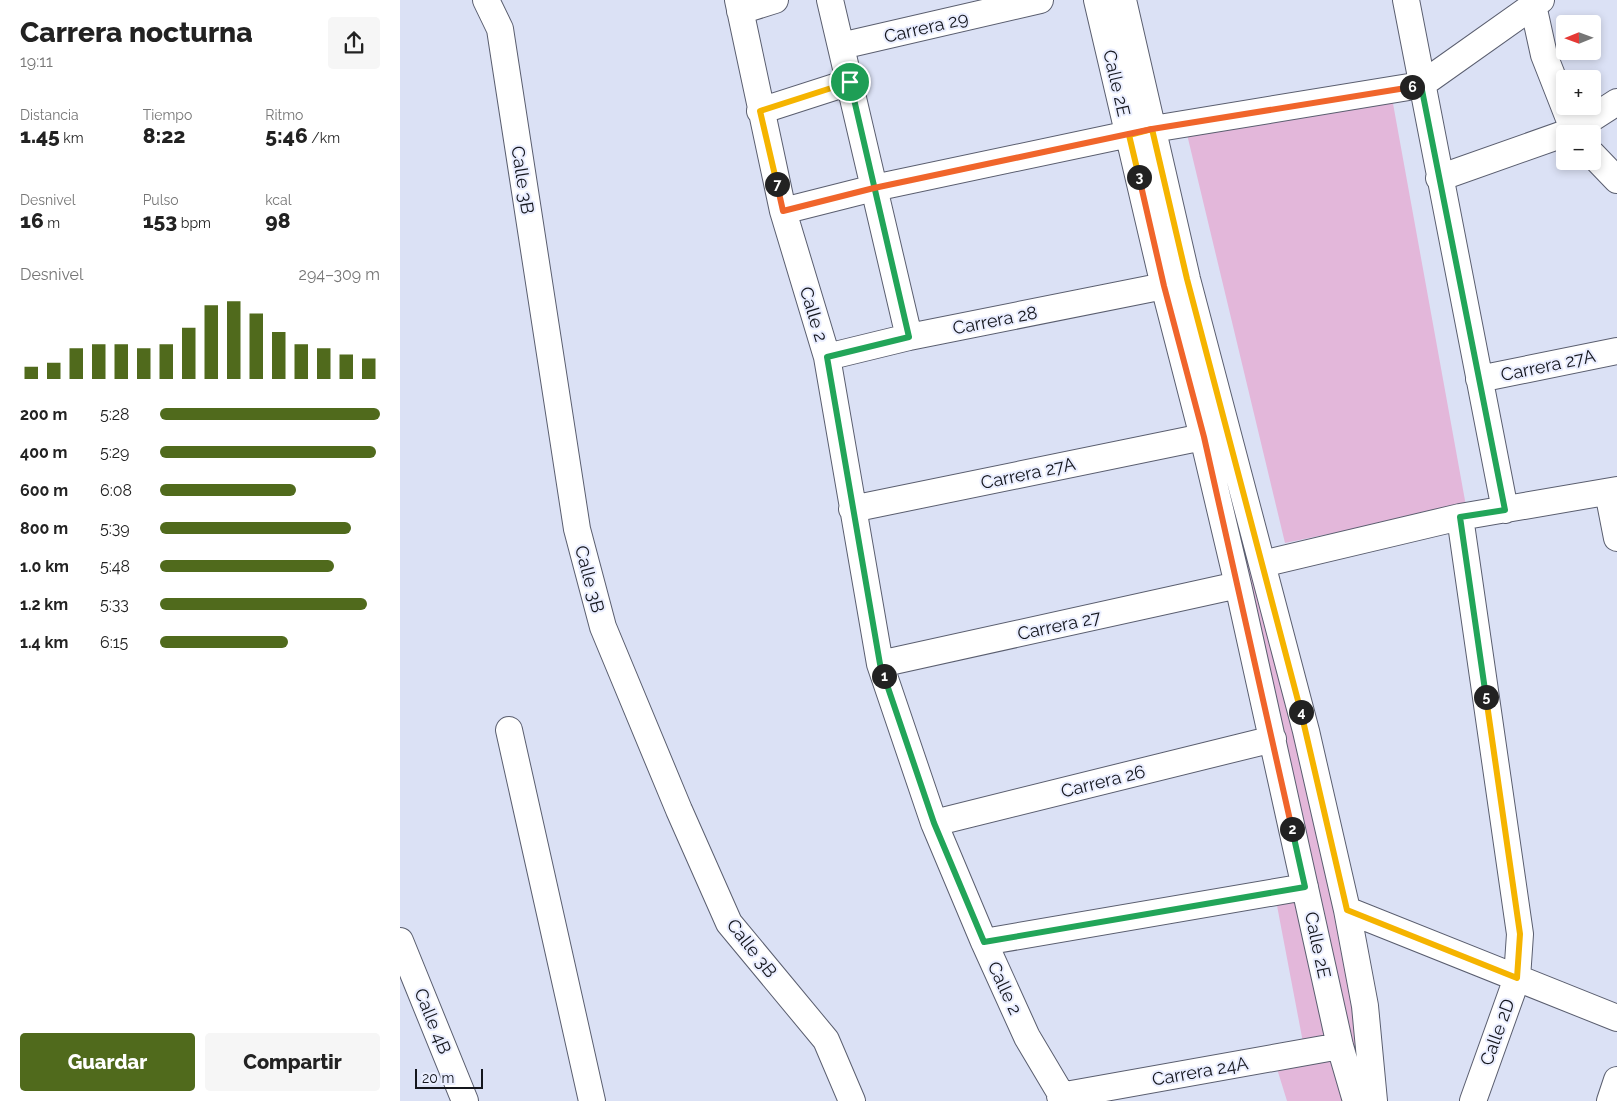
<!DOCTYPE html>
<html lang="es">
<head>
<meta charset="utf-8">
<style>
  :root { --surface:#fff; --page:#f6f6f6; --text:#222; --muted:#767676; --accent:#506a1c }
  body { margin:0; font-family:Raleway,sans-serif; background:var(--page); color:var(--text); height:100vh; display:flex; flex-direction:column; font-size:19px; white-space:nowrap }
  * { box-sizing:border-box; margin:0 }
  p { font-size:16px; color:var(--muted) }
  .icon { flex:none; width:28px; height:28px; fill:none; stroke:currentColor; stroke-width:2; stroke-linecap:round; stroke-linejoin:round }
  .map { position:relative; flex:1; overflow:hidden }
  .side { display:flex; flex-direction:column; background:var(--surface); width:400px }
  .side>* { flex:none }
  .needle { width:32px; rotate:269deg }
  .controls { position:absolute; left:1156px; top:15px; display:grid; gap:10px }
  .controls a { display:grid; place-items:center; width:45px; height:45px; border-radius:5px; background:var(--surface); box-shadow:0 2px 8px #0003; font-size:25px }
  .scale { position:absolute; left:15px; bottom:12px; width:68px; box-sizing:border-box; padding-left:5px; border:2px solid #14161d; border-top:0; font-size:14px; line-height:18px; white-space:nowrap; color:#14161d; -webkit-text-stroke:4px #eaeeff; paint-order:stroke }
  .pin { position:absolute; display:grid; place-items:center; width:42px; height:42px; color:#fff; margin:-21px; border:2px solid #fff; border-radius:50%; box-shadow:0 1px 5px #0007 }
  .km { position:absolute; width:25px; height:25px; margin:-12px; border-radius:50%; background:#222; color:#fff; font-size:14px; line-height:25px; text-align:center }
  .round { display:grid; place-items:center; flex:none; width:52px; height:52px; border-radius:5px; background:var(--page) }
  .head { display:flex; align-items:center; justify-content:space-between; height:85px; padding:0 20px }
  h1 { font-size:28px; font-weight:800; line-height:38px }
  .metrics { display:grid; grid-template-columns:repeat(3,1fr); gap:8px; height:85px; padding:5px 20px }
  .metrics div { display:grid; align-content:center }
  .metrics b { font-size:21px; font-weight:800 }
  .metrics small { font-size:14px; font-weight:400 }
  .metrics p { font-size:14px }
  .chart { height:140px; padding:10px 20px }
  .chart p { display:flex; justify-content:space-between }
  .chart svg { width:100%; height:90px; margin-top:5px; stroke:var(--accent); stroke-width:6 }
  .cta { display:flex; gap:10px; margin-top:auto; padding:10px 20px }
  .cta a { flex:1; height:58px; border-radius:5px; background:var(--accent); color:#fff; font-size:20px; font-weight:800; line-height:58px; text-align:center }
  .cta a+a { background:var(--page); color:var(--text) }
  ul { padding:0 20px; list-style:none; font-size:16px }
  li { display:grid; grid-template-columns:80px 60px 1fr; align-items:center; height:38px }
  li i { height:12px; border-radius:6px; background:var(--accent) }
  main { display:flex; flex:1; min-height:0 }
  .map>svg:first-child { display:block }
  .green { fill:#e3b7da }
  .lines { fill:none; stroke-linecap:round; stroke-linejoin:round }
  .minor-casing { stroke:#5a5e6f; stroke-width:28 }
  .minor { stroke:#fff; stroke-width:26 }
  .split-1-casing { stroke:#fff; stroke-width:10 }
  .split-2-casing { stroke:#fff; stroke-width:10 }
  .split-3-casing { stroke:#fff; stroke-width:10 }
  .split-4-casing { stroke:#fff; stroke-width:10 }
  .split-5-casing { stroke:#fff; stroke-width:10 }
  .split-6-casing { stroke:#fff; stroke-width:10 }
  .split-7-casing { stroke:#fff; stroke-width:10 }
  .split-8-casing { stroke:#fff; stroke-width:10 }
  .split-1 { stroke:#22a559; stroke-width:6 }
  .split-2 { stroke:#22a559; stroke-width:6 }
  .split-3 { stroke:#f0652b; stroke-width:6 }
  .split-4 { stroke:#f5b400; stroke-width:6 }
  .split-5 { stroke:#f5b400; stroke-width:6 }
  .split-6 { stroke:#22a559; stroke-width:6 }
  .split-7 { stroke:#f0652b; stroke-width:6 }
  .split-8 { stroke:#f5b400; stroke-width:6 }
  .labels { text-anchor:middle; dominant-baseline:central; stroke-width:4; stroke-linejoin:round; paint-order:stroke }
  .street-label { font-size:18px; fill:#14161d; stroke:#eaeeff }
</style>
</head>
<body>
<main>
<section class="side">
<div class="head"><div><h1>Carrera nocturna</h1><p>19:11</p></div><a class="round"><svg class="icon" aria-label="share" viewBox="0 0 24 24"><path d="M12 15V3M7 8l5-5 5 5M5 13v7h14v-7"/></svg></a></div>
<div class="metrics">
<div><p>Distancia</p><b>1.45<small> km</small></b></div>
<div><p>Tiempo</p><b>8:22</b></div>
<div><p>Ritmo</p><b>5:46<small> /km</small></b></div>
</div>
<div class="metrics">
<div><p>Desnivel</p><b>16<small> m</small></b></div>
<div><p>Pulso</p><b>153<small> bpm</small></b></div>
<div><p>kcal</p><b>98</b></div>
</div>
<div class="chart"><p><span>Desnivel</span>294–309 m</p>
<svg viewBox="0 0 160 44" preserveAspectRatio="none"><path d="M5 44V38M15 44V36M25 44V29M35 44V27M45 44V27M55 44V29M65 44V27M75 44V19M85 44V8M95 44V6M105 44V12M115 44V21M125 44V27M135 44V29M145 44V32M155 44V34"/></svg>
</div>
<ul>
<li><b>200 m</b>5:28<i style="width:100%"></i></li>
<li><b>400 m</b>5:29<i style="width:98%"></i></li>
<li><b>600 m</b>6:08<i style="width:62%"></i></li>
<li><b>800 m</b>5:39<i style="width:87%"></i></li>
<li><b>1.0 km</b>5:48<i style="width:79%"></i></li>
<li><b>1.2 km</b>5:33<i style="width:94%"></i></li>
<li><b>1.4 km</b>6:15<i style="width:58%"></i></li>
</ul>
<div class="cta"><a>Guardar</a><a>Compartir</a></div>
</section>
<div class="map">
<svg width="1217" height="1101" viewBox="0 0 1217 1101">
  <rect width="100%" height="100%" fill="#dbe1f5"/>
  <path class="green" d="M722,0L902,728L973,1101H887L874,1059L905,1053L875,895L912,888Z
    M992,98L1066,506L885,543L785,126Z"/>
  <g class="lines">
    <defs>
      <path id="minor" d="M86,0L100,29L177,529L203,627L279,810L329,923L426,1040L452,1101
        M338,0L383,211L427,357L480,664L534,823L584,942L627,1037L665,1101
        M430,0L509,337
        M697,0L764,286L803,437L838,585L940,1046L956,1101
        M723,0L787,279L906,731L947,910L965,1006L974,1101
        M1006,0L1105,510
        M1133,5L1144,55L1175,134
        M340,11L375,0
        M441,46L640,0
        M360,111L450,82
        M1192,154L1217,180
        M1039,178L1172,131L1217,102
        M383,211L474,188L753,129L1021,85L1141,0
        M427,357L509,337L764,286
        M1079,379L1217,351
        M1208,492L1217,538
        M452,509L803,437
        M1060,517L1120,934L1117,978L1073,1101
        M862,564L1060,517L1217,490
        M480,664L838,585
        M109,730L192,1101
        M534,823L873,739
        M947,910L1217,1018
        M0,941L65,1101
        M584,942L905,887
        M660,1096L940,1046
        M1210,1101L1217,1080"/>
    </defs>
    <use href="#minor" class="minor-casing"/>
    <use href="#minor" class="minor"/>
  </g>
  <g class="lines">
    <defs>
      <path id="split-1" d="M450,82L509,337L427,357L480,664L484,676"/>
      <path id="split-2" d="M484,676L534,823L584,942L905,887L892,829"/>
      <path id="split-3" d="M739,177L764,286L804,437L892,829"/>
      <path id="split-4" d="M739,177L729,135L752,129L787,279L901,712"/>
      <path id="split-5" d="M901,712L947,910L1117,978L1120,934L1086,697"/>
      <path id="split-6" d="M1012,87L1021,85L1105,510L1060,517L1086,697"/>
      <path id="split-7" d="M377,184L383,211L474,188L752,129L1012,87"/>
      <path id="split-8" d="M377,184L360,111L450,82"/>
    </defs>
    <use href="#split-1" class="split-1-casing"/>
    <use href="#split-2" class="split-2-casing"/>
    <use href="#split-3" class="split-3-casing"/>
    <use href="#split-4" class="split-4-casing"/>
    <use href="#split-5" class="split-5-casing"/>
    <use href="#split-6" class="split-6-casing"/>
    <use href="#split-7" class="split-7-casing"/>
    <use href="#split-8" class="split-8-casing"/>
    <use href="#split-1" class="split-1"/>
    <use href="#split-2" class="split-2"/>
    <use href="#split-3" class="split-3"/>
    <use href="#split-4" class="split-4"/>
    <use href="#split-5" class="split-5"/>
    <use href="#split-6" class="split-6"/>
    <use href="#split-7" class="split-7"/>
    <use href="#split-8" class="split-8"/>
  </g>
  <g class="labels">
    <g class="street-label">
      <text transform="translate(526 27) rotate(-13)">Carrera 29</text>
      <text transform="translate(717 83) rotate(77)">Calle 2E</text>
      <text transform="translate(123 180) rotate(81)">Calle 3B</text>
      <text transform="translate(414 314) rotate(73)">Calle 2</text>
      <text transform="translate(595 320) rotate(-11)">Carrera 28</text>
      <text transform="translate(1148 365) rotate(-12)">Carrera 27A</text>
      <text transform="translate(628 473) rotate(-12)">Carrera 27A</text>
      <text transform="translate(190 579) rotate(75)">Calle 3B</text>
      <text transform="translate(659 625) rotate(-12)">Carrera 27</text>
      <text transform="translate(703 781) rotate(-14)">Carrera 26</text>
      <text transform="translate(918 945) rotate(78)">Calle 2E</text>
      <text transform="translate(352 948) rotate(52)">Calle 3B</text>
      <text transform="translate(605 988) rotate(65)">Calle 2</text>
      <text transform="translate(33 1021) rotate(68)">Calle 4B</text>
      <text transform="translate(1097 1032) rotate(-70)">Calle 2D</text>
      <text transform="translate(800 1071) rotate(-10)">Carrera 24A</text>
    </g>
  </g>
</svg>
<div class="controls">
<a><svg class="needle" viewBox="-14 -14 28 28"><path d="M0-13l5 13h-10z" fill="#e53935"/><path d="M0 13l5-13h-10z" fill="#767676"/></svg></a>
<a>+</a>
<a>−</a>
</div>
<div class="scale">20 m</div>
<div class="pin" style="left:450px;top:82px;background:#1e9e55"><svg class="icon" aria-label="arrive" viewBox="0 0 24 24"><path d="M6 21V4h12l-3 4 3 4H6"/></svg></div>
<b class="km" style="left:484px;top:676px">1</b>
<b class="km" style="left:892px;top:829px">2</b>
<b class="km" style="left:739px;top:177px">3</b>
<b class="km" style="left:901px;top:712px">4</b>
<b class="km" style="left:1086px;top:697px">5</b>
<b class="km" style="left:1012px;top:87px">6</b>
<b class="km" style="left:377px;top:184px">7</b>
</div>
</main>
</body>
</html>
